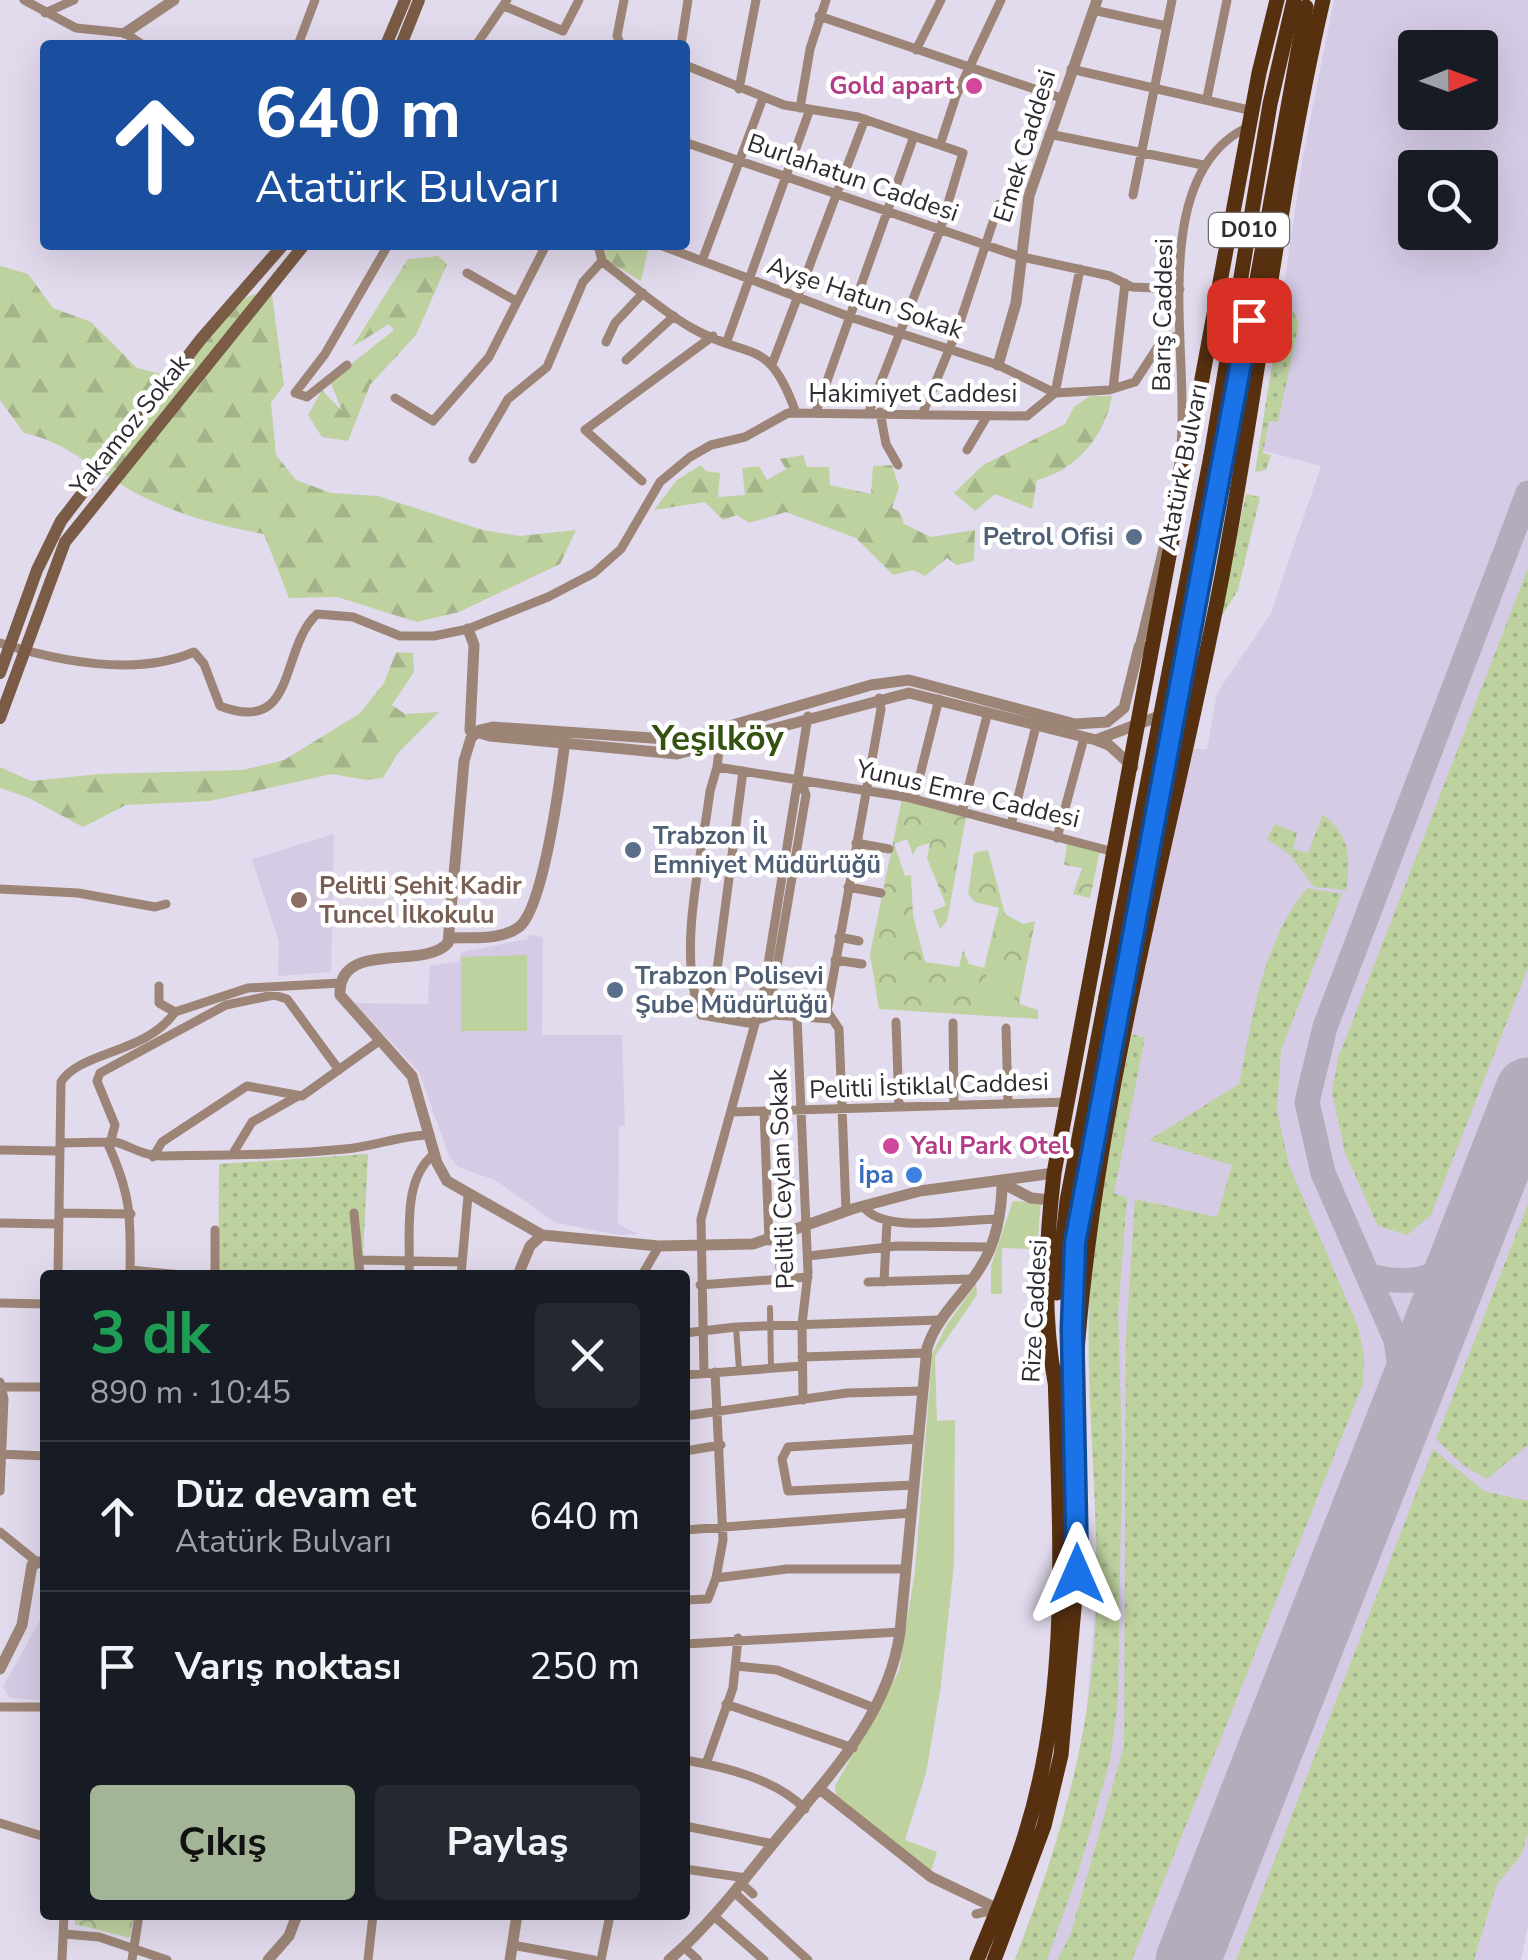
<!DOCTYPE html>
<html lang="tr">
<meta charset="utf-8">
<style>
body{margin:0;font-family:"Nunito Sans",sans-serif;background:#242831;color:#f1f3f6;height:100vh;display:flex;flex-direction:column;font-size:38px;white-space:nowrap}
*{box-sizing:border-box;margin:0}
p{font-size:32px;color:#9ea1a6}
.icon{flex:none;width:55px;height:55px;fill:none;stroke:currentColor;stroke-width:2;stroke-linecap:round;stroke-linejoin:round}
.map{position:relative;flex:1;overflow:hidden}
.panel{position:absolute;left:40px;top:1270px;width:650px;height:650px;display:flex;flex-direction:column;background:#171b24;border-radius:10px;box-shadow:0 10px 40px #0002}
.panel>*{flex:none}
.top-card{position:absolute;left:40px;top:40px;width:650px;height:210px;border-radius:10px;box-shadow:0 10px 40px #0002;background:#1a4fa0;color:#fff;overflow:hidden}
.needle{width:65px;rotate:89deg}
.buttons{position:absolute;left:1398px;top:30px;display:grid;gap:20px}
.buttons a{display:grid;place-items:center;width:100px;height:100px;border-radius:10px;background:#171b24;box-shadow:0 10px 40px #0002;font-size:50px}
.pin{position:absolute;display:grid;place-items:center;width:85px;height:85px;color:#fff;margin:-42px;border-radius:20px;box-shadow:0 5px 15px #0006}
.me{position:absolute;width:110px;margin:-55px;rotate:0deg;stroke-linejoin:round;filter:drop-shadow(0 0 8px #0008)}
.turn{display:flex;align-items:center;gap:35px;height:210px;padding:0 50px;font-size:45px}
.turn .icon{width:130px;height:130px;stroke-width:2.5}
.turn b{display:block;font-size:70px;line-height:85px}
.round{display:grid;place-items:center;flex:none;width:105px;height:105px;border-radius:10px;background:#242831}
.head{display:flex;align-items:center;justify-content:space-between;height:170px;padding:0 50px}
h1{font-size:60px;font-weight:700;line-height:75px;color:#1e9e55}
.button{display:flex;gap:20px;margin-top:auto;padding:20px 50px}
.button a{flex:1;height:115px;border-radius:10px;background:#a4b597;color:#111;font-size:40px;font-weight:700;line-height:115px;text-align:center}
.button a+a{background:#242831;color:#f1f3f6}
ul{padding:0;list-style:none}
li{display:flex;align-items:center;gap:30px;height:150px;padding:0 50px;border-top:2px solid #363941}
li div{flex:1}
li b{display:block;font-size:38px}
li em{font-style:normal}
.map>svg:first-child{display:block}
.built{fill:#d5cbe5;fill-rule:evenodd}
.grass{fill:url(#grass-dots)}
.forest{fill:url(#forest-firs)}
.park{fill:url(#park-crowns)}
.garden{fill:#bed2a0}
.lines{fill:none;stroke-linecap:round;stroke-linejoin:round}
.taxiway{stroke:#b3acbc;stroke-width:25}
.runway{stroke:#b3acbc;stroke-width:65}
.pedestrian{stroke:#9c8576;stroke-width:6}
.minor{stroke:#9c8576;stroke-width:9}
.tertiary{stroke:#9c8576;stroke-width:11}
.secondary{stroke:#7a5b45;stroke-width:12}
.trunk{stroke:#573010;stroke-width:15}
.trunk-bridge{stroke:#573010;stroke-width:15}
.route-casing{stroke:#114b97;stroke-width:25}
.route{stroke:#1a73e8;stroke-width:18}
.hotel-dot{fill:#d1479c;stroke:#fff;stroke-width:4}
.service-dot{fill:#5c6f8a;stroke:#fff;stroke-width:4}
.education-dot{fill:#8d6e63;stroke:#fff;stroke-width:4}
.shop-dot{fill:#3f7fe0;stroke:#fff;stroke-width:4}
.labels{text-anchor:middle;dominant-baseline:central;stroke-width:9;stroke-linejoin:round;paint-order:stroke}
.shield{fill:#fff;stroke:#6c6a6f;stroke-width:2.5}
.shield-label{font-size:22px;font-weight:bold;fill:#2d2a31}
.hotel-label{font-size:25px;font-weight:bold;fill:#b23c85;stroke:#fff;text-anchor:end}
.street-label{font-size:25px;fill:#2d2a31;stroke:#fff}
.service-label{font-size:25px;font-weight:bold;fill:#4e5e75;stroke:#fff;text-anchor:start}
.education-label{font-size:25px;font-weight:bold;fill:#785e54;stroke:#fff;text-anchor:start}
.shop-label{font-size:25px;font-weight:bold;fill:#366cbe;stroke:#fff;text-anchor:end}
.district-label{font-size:35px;font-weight:bold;fill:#345310;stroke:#fff}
</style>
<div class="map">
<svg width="1528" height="1960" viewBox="0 0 1528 1960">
<defs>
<pattern id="grass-dots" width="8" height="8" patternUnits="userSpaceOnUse" patternTransform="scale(2.5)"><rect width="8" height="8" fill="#bed2a0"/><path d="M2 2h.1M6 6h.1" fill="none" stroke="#a4b48a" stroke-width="1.8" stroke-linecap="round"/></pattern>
<pattern id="forest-firs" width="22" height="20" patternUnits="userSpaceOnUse" patternTransform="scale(2.5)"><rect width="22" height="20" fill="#bed2a0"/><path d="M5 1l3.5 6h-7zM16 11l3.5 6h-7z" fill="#a4b48a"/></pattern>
<pattern id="park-crowns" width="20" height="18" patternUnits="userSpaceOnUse" patternTransform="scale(2.5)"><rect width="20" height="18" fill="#bed2a0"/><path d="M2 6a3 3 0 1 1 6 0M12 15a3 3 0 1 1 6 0" fill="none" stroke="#a4b48a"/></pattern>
</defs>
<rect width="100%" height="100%" fill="#e2daed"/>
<path class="built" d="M1334 0H1528V1926L1521 1960H1015L1061 1834 1085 1730 1097 1586 1089 1311 1105 1177 1152 924 1189 749H1207L1217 693 1271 613 1321 466 1260 450 1303 156ZM1415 48H1480V112H1415ZM1415 168H1480V232H1415Z
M334 834 331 972 278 976 279 942 252 859Z
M528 935 543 937 542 1035H622L625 1126H619L618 1224 638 1234 620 1235 556 1223 495 1180 458 1167 449 1156 419 1072 355 1003 428 1004 430 966 459 961 462 952 527 939Z
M45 1611V1700L10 1698 3 1687Z"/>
<path class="grass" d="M1293 311 1299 323 1278 422 1269 421 1263 453 1271 455 1266 470 1255 472 1280 313Z
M1246 494 1260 497 1238 590 1218 622Z
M1528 568V968L1431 1215 1407 1235 1378 1226 1345 1153 1332 1092 1338 1058Z
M1323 814C1350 836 1351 858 1346 890L1314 887 1290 855 1267 839 1275 824 1297 833 1293 849 1308 853Z
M1307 888 1342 894 1281 1050 1277 1111 1289 1165 1358 1326 1364 1355 1363 1384 1132 1960H1057L1070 1936 1124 1746 1126 1338 1135 1199 1217 1217 1232 1165 1149 1140 1239 1084C1253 1016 1262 943 1307 888Z
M1132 1034 1145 1038 1114 1193 1127 1198 1118 1313 1122 1450 1118 1700 1110 1761 1079 1870 1047 1960H1015C1063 1834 1096 1721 1097 1584 1097 1478 1083 1371 1091 1266 1097 1187 1116 1111 1132 1034Z
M368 1154 362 1275H218L219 1164Z
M1528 1204V1445L1487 1479 1463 1465 1436 1439Z
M1433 1449 1484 1491 1528 1501V1834L1520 1857 1497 1884 1474 1960H1236Z"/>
<path class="forest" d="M599 245H649L641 281 606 260Z
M438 256 447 264 416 335 370 385 348 441 322 437 308 415 322 390 342 411 330 381 394 330 389 324 352 347 408 259Z
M0 266 28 274 53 308 91 322 137 368 170 376 245 298 271 288 284 385 271 403 276 455 296 480 331 493 378 496 483 530 520 536 576 530 560 564 459 612 417 622 337 597 289 598 264 534C219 526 172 513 132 491 95 470 65 441 24 433L0 400Z
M1090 396H1112C1105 435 1077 470 1037 480L1032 509 995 494 975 511 954 493 983 465 1065 424 1074 407Z
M803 455 807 467H829L830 485 871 494 873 466 892 465 899 487 892 508 900 512 904 524 931 537 975 530 974 561 957 565 947 558 925 576 913 570 893 575 856 538 786 512 749 523 737 515 723 520 705 502 654 510 677 480 701 465 706 471 720 473 718 497 745 495 742 468 759 466 767 480 786 469 780 459Z
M396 652 413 653 414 672 392 705 405 714 439 712 397 754 383 778 366 780 332 774 210 801 126 805 83 827 29 798 0 788V767L31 781 99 774 243 770 284 760 359 714 384 683Z"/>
<path class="park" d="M902 799 966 817 947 921 940 929 933 911 946 905 927 858 930 843 917 847 913 855 907 839 894 844 905 876 911 875 913 915 925 962 959 967 963 950 969 964 984 968 999 908 975 902 968 894 974 853 988 850 1005 914 1023 924 1035 921 1019 1004 1038 1010V1019L879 1009 870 954Z
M1067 843 1100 850 1090 898 1073 894 1082 868 1064 865Z
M75 1915H134L130 1938 75 1924Z"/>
<path class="garden" d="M527 955V1031H461V957Z
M988 963 1019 968 1012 1013 982 1009Z
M1013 1201 1041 1202 1036 1260 1029 1249 1002 1248V1294H991V1266Z
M976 1284 977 1295 935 1356 937 1421 955 1420 954 1565 940 1692 926 1773 905 1840 937 1852 931 1871 836 1797 835 1786 899 1671 915 1571 932 1355 946 1326Z"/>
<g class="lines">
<path class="taxiway" d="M1370 1276C1405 1285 1434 1281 1462 1258
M1405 1404 1396 1340 1323 1173 1307 1102 1325 1027 1528 493"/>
<path class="runway" d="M1188 1960 1528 1090"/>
<path class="pedestrian" d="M770 1308 771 1368
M736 1327 739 1370"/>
<path class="minor" d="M24 0 76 28 125 33 143 45
M504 6 563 31 579 0
M1093 10 1166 26
M45 13 74 0
M819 16 1061 98
M298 45 315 0
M476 45 507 0
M621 45 617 36 624 0
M681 45 688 0
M916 50 941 0
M685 65 784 105 858 117 963 153 940 230 869 412
M1071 69 1253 111
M739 89 756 0
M1207 98 1227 0
M800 108 810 49 826 0
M1049 134 1203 165
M687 143 1018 256 1110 276 1132 287 1180 289
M940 145 956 96 1001 0
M1133 195 1172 0
M426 245H433
M598 245 602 261 609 267C635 287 661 310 690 327 750 362 768 334 796 413
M660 245 850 317 998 365 1055 393 1080 269
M702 261 763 98
M467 273 516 301
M727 341 810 109
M606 342 615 323 643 293
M626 360 674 316
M773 362 865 119
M347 365 307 397 295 393 325 354 388 245
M1113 389 1125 283
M395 398 433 421 489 357 546 245
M816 412 914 136
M880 412 886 444 898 465
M922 415 958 328 999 204
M967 450 986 418
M473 459 508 399 547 367 583 282 602 261
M642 481 585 430 713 336
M0 643C58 661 136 677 194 652L204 664 220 706C298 736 279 649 317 614L353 617 400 636H434L468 629 548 597 594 573 621 549 660 482 690 457 711 445 745 437 788 413 1027 416 1055 393 1109 390 1135 382 1159 345 1180 334
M1139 647C1155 581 1174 512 1181 444 1190 353 1145 173 1250 126
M720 742 717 767 906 797 1114 852
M743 771 717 970 701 1015 748 1023 773 1015 831 1019
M914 799 939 699
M962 812 988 712
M1011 825 1036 726
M1057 838 1084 738
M856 843 889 849
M848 887 881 893
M0 889 78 893 155 907 166 904
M839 937 859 941
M835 960 862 964
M159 986V1003L175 1012 248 988 340 983
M760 1014 808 716
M701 1015C676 953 702 857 710 791L717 767
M797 1017 808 1273 802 1324 803 1400
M896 1022 899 1107
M953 1023 954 1105
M1006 1028 1008 1104
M764 1111 769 1241
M731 1112 1068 1102
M111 1140 115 1125 97 1081 100 1073 226 1005 274 995 287 999 339 1070
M60 1143 107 1142
M0 1150 60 1151
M232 1155 252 1122 298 1096
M153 1157 162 1142 247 1086 302 1096 379 1041
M863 1206C882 1235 964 1219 999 1219
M846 1211 839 1029 827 1011 881 709 879 698
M59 1213 131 1214
M354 1213 360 1275
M0 1223 59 1224
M779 1237 780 1268
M808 1256 897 1246 990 1247
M361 1260 462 1262
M130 1270 182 1275
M58 1275 61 1082C80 1051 146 1054 175 1012
M130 1275C131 1216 131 1194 107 1142 123 1139 138 1157 165 1156 225 1155 286 1155 345 1149 374 1147 400 1135 430 1135
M215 1275V1230
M409 1275C411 1236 401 1181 434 1154
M461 1275 468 1196
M642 1275 659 1246
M868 1282 971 1279
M884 1282 887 1222
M700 1285 808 1277
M0 1303 45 1304
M685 1333 736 1327 940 1320
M802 1357 926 1353
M715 1372 723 1540 716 1578 787 1569H906
M704 1373 701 1219 756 1020 772 996 806 795 801 780
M685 1375 802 1366
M0 1382 4 1399 0 1491
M0 1387H45
M685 1416 847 1393 922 1391
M685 1451 721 1445
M0 1454 45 1456
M914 1485 788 1491 782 1459 788 1447 918 1439
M685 1530 911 1513
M0 1532 37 1562
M685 1600 708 1599 716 1578
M685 1644 900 1632
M736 1666 777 1670 872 1707
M726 1704 853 1748
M0 1707H45
M685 1760C725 1767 776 1779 805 1809
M706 1764 733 1688 738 1638
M0 1823 45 1837
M685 1826 774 1844
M685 1869 746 1878
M742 1884 753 1894
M735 1893 808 1960
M976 1914 998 1909
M715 1917 764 1960
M65 1934 99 1937 167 1960
M512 1945 594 1960
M684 1947 698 1960
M62 1960 64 1915
M132 1960 139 1915
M368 1960 373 1915
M601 1960 610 1915"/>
<path class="tertiary" d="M125 33 174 0
M998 365 1016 303 1029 196 1097 0
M468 629 474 645 470 730 490 736 677 754 909 693 1096 740 1109 745 1133 767
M480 730 493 727 681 740 871 685 909 680 1075 724 1107 722 1124 708 1139 647 1153 648
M480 730 471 738 464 761 448 943C423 971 338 939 340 995L412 1076 437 1163 447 1181 542 1235
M1096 740 1162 715
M451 938C473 937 500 941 519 927 544 908 561 774 565 740
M1002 1183 1031 1198 1051 1200
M518 1275 530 1246 542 1235 659 1246 753 1244 852 1209 920 1191 1054 1173
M0 1669 22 1625 32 1565 45 1560
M821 1790 931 1877 998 1909
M268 1960 289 1936 297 1915
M510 1960 517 1915
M669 1960C712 1923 745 1878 781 1834 831 1774 889 1713 900 1632L927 1348C937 1316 963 1296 980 1268 996 1244 1002 1211 1002 1183"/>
<path class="secondary" d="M386 45 405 0
M401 45 419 0
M0 673 37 570 61 521 201 339 283 245
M0 718 65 542 304 245"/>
<path class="trunk" d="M1211 456 1270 104 1294 0
M1072 1290 1075 1243 1121 998
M1057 1293 1067 1201 1106 997
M1076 1366C1093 1111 1167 852 1217 602 1257 402 1277 198 1323 0
M1055 1382C1042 1314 1046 1242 1054 1173L1259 73 1277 0
M977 1960C994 1918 1013 1876 1026 1832 1072 1685 1059 1523 1055 1371
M994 1960 1044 1826 1061 1755 1077 1574 1075 1358"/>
<path class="trunk-bridge" d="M1106 997 1211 456
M1121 998 1198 607 1306 7"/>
</g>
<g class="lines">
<g class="route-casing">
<path id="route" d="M1077 1574 1072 1329 1075 1243 1249 320"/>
</g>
<use href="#route" class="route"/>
</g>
<g class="hotel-dot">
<circle cx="974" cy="86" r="10"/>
<circle cx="891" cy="1146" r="10"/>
</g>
<g class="service-dot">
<circle cx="1134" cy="537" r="10"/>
<circle cx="633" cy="850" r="10"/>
<circle cx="615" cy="990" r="10"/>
</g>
<circle class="education-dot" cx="299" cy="900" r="10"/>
<circle class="shop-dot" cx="914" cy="1175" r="10"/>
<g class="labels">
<rect class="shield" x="1209" y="213" width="80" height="34" rx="8"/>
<g class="shield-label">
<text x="1249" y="230">D010</text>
</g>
<g class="hotel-label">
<text x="954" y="86">Gold apart</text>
<text x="911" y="1146" text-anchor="start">Yalı Park Otel</text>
</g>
<g class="street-label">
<text transform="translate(1025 146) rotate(-73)">Emek Caddesi</text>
<text transform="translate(853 178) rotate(19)">Burlahatun Caddesi</text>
<text transform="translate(865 298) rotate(19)">Ayşe Hatun Sokak</text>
<text transform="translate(1163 315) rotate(-89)">Barış Caddesi</text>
<text x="913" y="394">Hakimiyet Caddesi</text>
<text transform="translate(130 425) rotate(-51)">Yakamoz Sokak</text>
<text transform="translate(1183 467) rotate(-79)">Atatürk Bulvarı</text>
<text transform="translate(968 794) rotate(13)">Yunus Emre Caddesi</text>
<text transform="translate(929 1086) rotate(-2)">Pelitli İstiklal Caddesi</text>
<text transform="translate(782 1179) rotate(-92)">Pelitli Ceylan Sokak</text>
<text transform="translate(1035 1311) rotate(-87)">Rize Caddesi</text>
</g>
<g class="service-label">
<text x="1114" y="537" text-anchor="end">Petrol Ofisi</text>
<text x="653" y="836">Trabzon İl<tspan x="653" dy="29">Emniyet Müdürlüğü</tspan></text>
<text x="635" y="976">Trabzon Polisevi<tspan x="635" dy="29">Şube Müdürlüğü</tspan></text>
</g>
<g class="education-label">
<text x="319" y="886">Pelitli Şehit Kadir<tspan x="319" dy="29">Tuncel İlkokulu</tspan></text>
</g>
<g class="shop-label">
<text x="894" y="1175">İpa</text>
</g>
<g class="district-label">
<text x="718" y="738">Yeşilköy</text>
</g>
</g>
</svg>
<div class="buttons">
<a><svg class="needle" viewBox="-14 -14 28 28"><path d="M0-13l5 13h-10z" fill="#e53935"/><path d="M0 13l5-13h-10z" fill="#9ea1a6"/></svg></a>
<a><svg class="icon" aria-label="search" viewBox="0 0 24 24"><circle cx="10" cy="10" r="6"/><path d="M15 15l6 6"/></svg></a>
</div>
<div class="pin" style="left:1249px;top:320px;background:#d93025"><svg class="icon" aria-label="arrive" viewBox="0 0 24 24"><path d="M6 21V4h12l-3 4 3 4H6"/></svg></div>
<svg class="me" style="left:1077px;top:1574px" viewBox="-20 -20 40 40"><path d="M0-17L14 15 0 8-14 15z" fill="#1a73e8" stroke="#fff" stroke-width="4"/></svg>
<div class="top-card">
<div class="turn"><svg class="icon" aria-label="ahead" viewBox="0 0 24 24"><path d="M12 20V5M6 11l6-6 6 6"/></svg><div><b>640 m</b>Atatürk Bulvarı</div></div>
</div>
<section class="panel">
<div class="head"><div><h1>3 dk</h1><p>890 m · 10:45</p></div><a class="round"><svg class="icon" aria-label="close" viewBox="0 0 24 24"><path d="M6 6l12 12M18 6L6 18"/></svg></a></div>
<ul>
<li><svg class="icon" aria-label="ahead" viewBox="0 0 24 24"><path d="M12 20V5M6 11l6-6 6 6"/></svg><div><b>Düz devam et</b><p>Atatürk Bulvarı</p></div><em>640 m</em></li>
<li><svg class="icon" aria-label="arrive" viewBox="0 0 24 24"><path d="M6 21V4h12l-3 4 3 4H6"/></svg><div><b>Varış noktası</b></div><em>250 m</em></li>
</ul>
<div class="button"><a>Çıkış</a><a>Paylaş</a></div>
</section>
</div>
